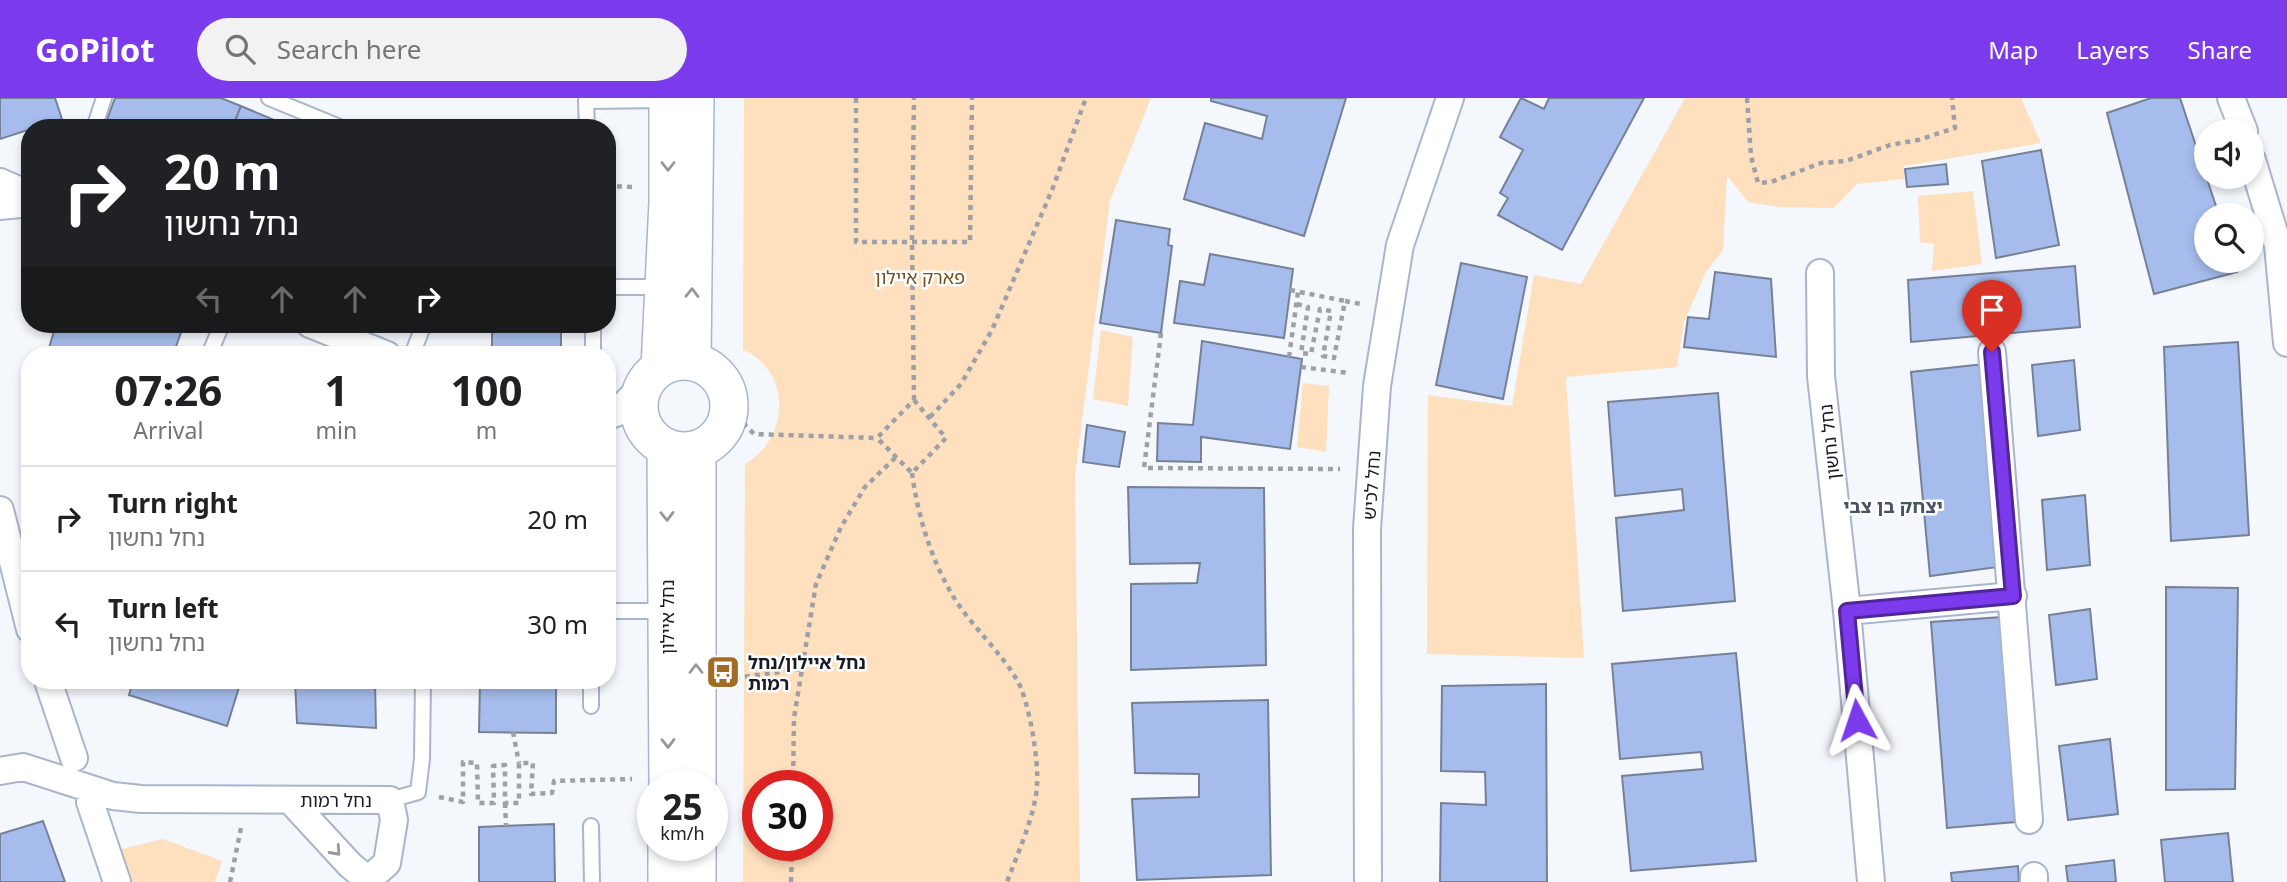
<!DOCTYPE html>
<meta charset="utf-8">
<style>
body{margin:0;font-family:"Noto Sans","Noto Sans Hebrew",sans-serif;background:#f2f2f2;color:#202124;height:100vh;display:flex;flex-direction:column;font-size:26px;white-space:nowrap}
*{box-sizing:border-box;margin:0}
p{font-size:23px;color:#757577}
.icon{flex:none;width:38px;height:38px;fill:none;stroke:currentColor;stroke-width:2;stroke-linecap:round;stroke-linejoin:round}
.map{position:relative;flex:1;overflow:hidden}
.panel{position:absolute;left:21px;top:248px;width:595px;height:343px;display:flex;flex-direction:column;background:#fff;border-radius:28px;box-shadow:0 4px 10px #0003}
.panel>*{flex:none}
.hud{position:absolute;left:21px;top:21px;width:595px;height:214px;border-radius:28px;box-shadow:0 4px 10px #0003;background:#202124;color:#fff;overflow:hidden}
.controls{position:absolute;left:2194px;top:21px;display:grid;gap:14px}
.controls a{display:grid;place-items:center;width:70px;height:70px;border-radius:50%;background:#fff;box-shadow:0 4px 10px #0003;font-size:35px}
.speed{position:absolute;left:637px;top:672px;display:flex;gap:14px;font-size:35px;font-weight:700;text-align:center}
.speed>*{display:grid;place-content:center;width:91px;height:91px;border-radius:50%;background:#fff;box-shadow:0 4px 10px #0003;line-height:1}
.speed small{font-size:18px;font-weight:400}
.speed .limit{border:10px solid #d22;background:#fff;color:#111}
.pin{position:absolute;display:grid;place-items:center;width:60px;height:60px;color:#fff;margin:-72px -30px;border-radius:50% 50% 50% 0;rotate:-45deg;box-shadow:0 0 7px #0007}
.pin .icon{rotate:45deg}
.me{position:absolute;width:77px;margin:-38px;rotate:355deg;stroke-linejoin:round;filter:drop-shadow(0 0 5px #0008)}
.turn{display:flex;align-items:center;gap:24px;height:147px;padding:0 28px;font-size:32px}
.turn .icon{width:91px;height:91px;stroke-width:2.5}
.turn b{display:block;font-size:49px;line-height:60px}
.lanes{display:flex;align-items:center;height:66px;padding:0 28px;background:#0003;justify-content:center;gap:35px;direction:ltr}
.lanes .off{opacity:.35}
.eta{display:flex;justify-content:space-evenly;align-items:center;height:119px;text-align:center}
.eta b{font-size:42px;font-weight:700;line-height:49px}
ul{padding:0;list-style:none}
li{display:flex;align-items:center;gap:21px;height:105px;padding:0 28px;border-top:2px solid #e0e0e0}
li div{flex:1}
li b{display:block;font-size:26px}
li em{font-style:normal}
header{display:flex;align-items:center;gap:42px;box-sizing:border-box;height:98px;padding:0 35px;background:#7c3aed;color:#fff}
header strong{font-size:33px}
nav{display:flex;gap:38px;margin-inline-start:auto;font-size:24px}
.search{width:490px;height:63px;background:#f2f2f2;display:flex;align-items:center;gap:18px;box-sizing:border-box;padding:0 24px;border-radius:38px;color:#757577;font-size:26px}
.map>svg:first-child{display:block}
.green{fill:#fedfbe;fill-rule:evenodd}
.building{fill:#a5bcec;stroke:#768197;stroke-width:2}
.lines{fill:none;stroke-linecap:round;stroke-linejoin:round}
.lane-casing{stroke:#aab5cd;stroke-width:18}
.street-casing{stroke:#aab5cd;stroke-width:30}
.secondary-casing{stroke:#aab5cd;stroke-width:40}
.path{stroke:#9da0a7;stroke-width:4.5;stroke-dasharray:5 5;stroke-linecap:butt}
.lane{stroke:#fff;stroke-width:14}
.street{stroke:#fff;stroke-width:26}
.secondary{stroke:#fff;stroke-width:37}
.oneway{stroke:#97989c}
.route-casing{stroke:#51269a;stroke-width:18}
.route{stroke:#7c3aed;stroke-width:12}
.labels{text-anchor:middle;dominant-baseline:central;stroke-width:5;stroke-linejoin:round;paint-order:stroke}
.park-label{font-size:18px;fill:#754e1c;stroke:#fff}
.street-label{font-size:18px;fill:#171b24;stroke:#fff}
.poi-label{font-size:18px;font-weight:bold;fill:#171b24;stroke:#fff;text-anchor:start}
.neighbourhood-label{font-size:19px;font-weight:bold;fill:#485266;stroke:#fff}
</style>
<header>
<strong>GoPilot</strong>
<div class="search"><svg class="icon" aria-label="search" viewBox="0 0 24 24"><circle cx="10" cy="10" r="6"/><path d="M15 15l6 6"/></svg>Search here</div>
<nav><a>Map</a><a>Layers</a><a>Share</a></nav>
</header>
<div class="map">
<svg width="2287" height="784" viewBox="0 0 2287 784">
<rect width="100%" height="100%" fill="#f4f7fc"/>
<path class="green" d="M744 0H1151L1110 103 1075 378 1080 784H743L745 366C789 342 793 272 743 252ZM758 688H817V747H758Z
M1685 0H2021L2041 45 1904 68V81L1857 86 1834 110 1780 109 1748 104 1727 77 1723 152 1706 174 1684 224 1677 269 1566 279 1584 560 1427 556 1428 297 1512 308 1534 177 1581 186Z
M1973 93 1982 166 1932 173 1934 146 1920 144 1918 98Z
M1101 232 1133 239 1128 308 1093 301Z
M1303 285 1329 288 1326 354 1297 349Z
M163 741 222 763 215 784H125L114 753Z"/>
<path class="building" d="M0 0H55L62 21 0 41Z
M115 0H221L241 8 232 30H104Z
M1211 0H1346L1304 138 1184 101 1205 25 1262 41 1267 18 1211 3Z
M1521 0 1544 11 1549 0H1644L1562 152 1498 117 1508 100 1500 95 1523 52 1500 39Z
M2151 0H2180L2219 117H2207V163H2234L2237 174 2154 196 2107 15Z
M241 8 293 30H232Z
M2041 52 2059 147 1996 160 1982 63Z
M1946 66 1948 86 1907 89 1905 71Z
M1116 122 1170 131 1168 147 1172 148 1161 235 1100 225Z
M1210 156 1293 171 1284 240 1174 225 1180 183 1204 187Z
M1461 165 1527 179 1503 301 1436 287Z
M2075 168 2080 229 1911 244 1908 182Z
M1715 174 1771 181 1776 259 1684 249 1688 219 1709 221Z
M56 226H184L173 257H47Z
M492 226H561V250L492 249Z
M1202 243 1302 261 1290 351 1201 339V364L1157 363 1158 325 1193 327Z
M2238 244 2249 437 2171 443 2164 249Z
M2074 262 2080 332 2038 338 2032 267Z
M1984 266 1998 469 1930 478 1911 274Z
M1718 295 1735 503 1623 513 1616 420 1684 412 1682 391 1615 398 1608 304Z
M1087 327 1125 334 1119 369 1083 364Z
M1128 389 1264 390 1266 567 1131 572V486L1197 485 1200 465 1130 466Z
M2085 397 2090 467 2047 472 2042 402Z
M2166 489 2238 490 2235 691 2166 692Z
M2090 511 2097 581 2056 587 2049 517Z
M2002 519 2015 724 1947 730 1931 524Z
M1736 555 1756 763 1631 773 1622 678 1703 671 1701 654 1620 661 1612 566Z
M133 583H241L227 628 129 597Z
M295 583H375L376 630 297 625Z
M480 583H556V635L479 634Z
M1546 586 1547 784H1440L1441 705 1486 707 1485 674 1441 673 1442 588Z
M1268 602 1271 777 1137 782 1132 701 1199 699V676L1135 675 1132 605Z
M2110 641 2118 716 2068 722 2059 648Z
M43 723 65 784H0V736Z
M554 726 555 784H479V729Z
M2228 735 2233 784H2165L2161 742Z
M2114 762 2116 784H2068L2066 768Z
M2018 768 2019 784H1952L1951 775Z"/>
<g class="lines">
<g class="lane-casing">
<path id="lane" d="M269 0 342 30
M94 30 104 0
M587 30 586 3 667 2
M607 189H662
M593 226V257
M209 257 222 226
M412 257 424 226
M607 513H665
M591 608V583
M390 702 418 694 422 661 423 583
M591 728 592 784"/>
</g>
<g class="street-casing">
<path id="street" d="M2231 0 2244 33
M2252 62 2278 147 2287 245
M0 84 30 97
M0 108 30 105
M1820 175 1821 278 1847 513 1871 784
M310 226 387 257
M1992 254 2029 722
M607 318 616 315 644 287
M0 412 30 531
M1847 513 2013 498
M48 583 74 660
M0 673 23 669 113 698 141 701 390 702 394 722 387 765 368 782 350 767 290 702
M90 704 117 784
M2034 778V784
M1368 784 1367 431 1377 288 1400 147 1450 0"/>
</g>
<g class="secondary-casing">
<path id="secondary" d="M639 308a45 45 0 1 1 90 0a45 45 0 1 1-90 0Z
M692 263 695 0
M660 270 668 104V0
M666 349 668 688
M697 688V353
M667 784V747
M697 784V747"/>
</g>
<path class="path" d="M856 0V144H970L972 0
M1747 0 1751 58 1758 85 1771 84 1821 65 1846 63 1890 47 1918 42 1955 30 1952 0
M607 88 632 89
M1290 192 1345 203
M1297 206 1308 209 1301 255 1311 256 1320 211 1331 213 1323 258 1334 260 1345 203 1361 206
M1161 235 1144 370 1340 371
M1289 259 1298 194
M1301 269 1349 275
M914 302 912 143 914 0
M914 302 946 340 912 375 877 340Z
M729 311 754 336 877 340
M930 319 961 286 992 232 1052 92 1086 0
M912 375C918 420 933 468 958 506 976 532 1001 555 1017 582 1029 602 1039 663 1037 687 1036 715 1017 757 1007 784
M735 580 802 571
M513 634 519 665
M793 688 794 620 816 486 841 429 865 389 896 359
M439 699 463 704V664L477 665 478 705H494L493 668 505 667V705H519V665H533L531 696 552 695 554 683 632 681
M505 705 506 728
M230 784 241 730
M791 784 792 747"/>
<use href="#lane" class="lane"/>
<use href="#street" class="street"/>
<use href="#secondary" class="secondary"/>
</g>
<defs><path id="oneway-chevron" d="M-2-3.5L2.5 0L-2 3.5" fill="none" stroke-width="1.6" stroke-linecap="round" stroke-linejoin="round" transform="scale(1.75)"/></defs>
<g class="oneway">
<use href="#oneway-chevron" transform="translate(668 68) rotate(90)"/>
<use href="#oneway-chevron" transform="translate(692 195) rotate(-89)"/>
<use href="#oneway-chevron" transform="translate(667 418) rotate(89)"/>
<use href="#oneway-chevron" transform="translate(696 571) rotate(-90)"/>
<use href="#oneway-chevron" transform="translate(668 645) rotate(89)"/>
<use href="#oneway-chevron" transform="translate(336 753) rotate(48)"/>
</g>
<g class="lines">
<g class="route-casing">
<path id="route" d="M1857 622 1847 513 2013 498 1992 254"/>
</g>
<use href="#route" class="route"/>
</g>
<defs>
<g id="bus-square" transform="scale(1.75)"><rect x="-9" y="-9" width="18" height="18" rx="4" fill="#a16c25" stroke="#fff"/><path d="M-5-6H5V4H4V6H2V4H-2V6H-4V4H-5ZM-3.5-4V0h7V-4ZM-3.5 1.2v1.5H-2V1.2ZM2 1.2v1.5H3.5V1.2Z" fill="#fff"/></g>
</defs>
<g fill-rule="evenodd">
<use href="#bus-square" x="723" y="574"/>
</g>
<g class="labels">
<g class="park-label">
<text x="920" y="179">פארק איילון</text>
</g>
<g class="street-label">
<text transform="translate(1829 344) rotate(-96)">נחל נחשון</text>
<text transform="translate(1371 387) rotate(-86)">נחל לכיש</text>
<text transform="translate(667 519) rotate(-90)">נחל איילון</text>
<text x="336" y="702">נחל רמות</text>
</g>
<g class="poi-label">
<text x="748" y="564">נחל איילון/נחל<tspan x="748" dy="21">רמות</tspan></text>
</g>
<g class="neighbourhood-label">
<text x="1893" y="408">יצחק בן צבי</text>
</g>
</g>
</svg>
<div class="controls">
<a><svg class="icon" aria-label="sound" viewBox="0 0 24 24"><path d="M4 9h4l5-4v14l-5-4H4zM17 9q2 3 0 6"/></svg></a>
<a><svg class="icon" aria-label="search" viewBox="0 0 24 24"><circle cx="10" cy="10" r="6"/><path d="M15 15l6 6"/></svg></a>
</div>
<div class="speed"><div>25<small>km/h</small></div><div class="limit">30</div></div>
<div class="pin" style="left:1992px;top:254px;background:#d93025"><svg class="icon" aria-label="arrive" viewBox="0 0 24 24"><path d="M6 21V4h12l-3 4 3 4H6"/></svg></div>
<svg class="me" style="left:1857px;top:622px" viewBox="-20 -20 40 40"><path d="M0-17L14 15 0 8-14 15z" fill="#7c3aed" stroke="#fff" stroke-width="4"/></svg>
<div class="hud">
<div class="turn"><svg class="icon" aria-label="right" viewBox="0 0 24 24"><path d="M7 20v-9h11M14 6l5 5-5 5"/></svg><div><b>20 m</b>נחל נחשון</div></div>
<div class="lanes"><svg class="icon off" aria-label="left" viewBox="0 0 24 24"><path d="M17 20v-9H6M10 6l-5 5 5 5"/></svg><svg class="icon off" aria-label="ahead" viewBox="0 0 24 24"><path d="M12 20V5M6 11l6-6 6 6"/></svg><svg class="icon off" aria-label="ahead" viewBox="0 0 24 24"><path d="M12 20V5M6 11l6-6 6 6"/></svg><svg class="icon" aria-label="right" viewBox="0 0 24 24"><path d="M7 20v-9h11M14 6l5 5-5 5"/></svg></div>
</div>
<section class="panel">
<div class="eta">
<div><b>07:26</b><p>Arrival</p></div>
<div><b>1</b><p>min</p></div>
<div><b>100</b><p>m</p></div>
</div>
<ul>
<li><svg class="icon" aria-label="right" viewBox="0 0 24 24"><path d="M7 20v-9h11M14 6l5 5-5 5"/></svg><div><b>Turn right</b><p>נחל נחשון</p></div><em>20 m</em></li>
<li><svg class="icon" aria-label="left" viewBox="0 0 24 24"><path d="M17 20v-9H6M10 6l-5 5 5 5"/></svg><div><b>Turn left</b><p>נחל נחשון</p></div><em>30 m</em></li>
</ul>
</section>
</div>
